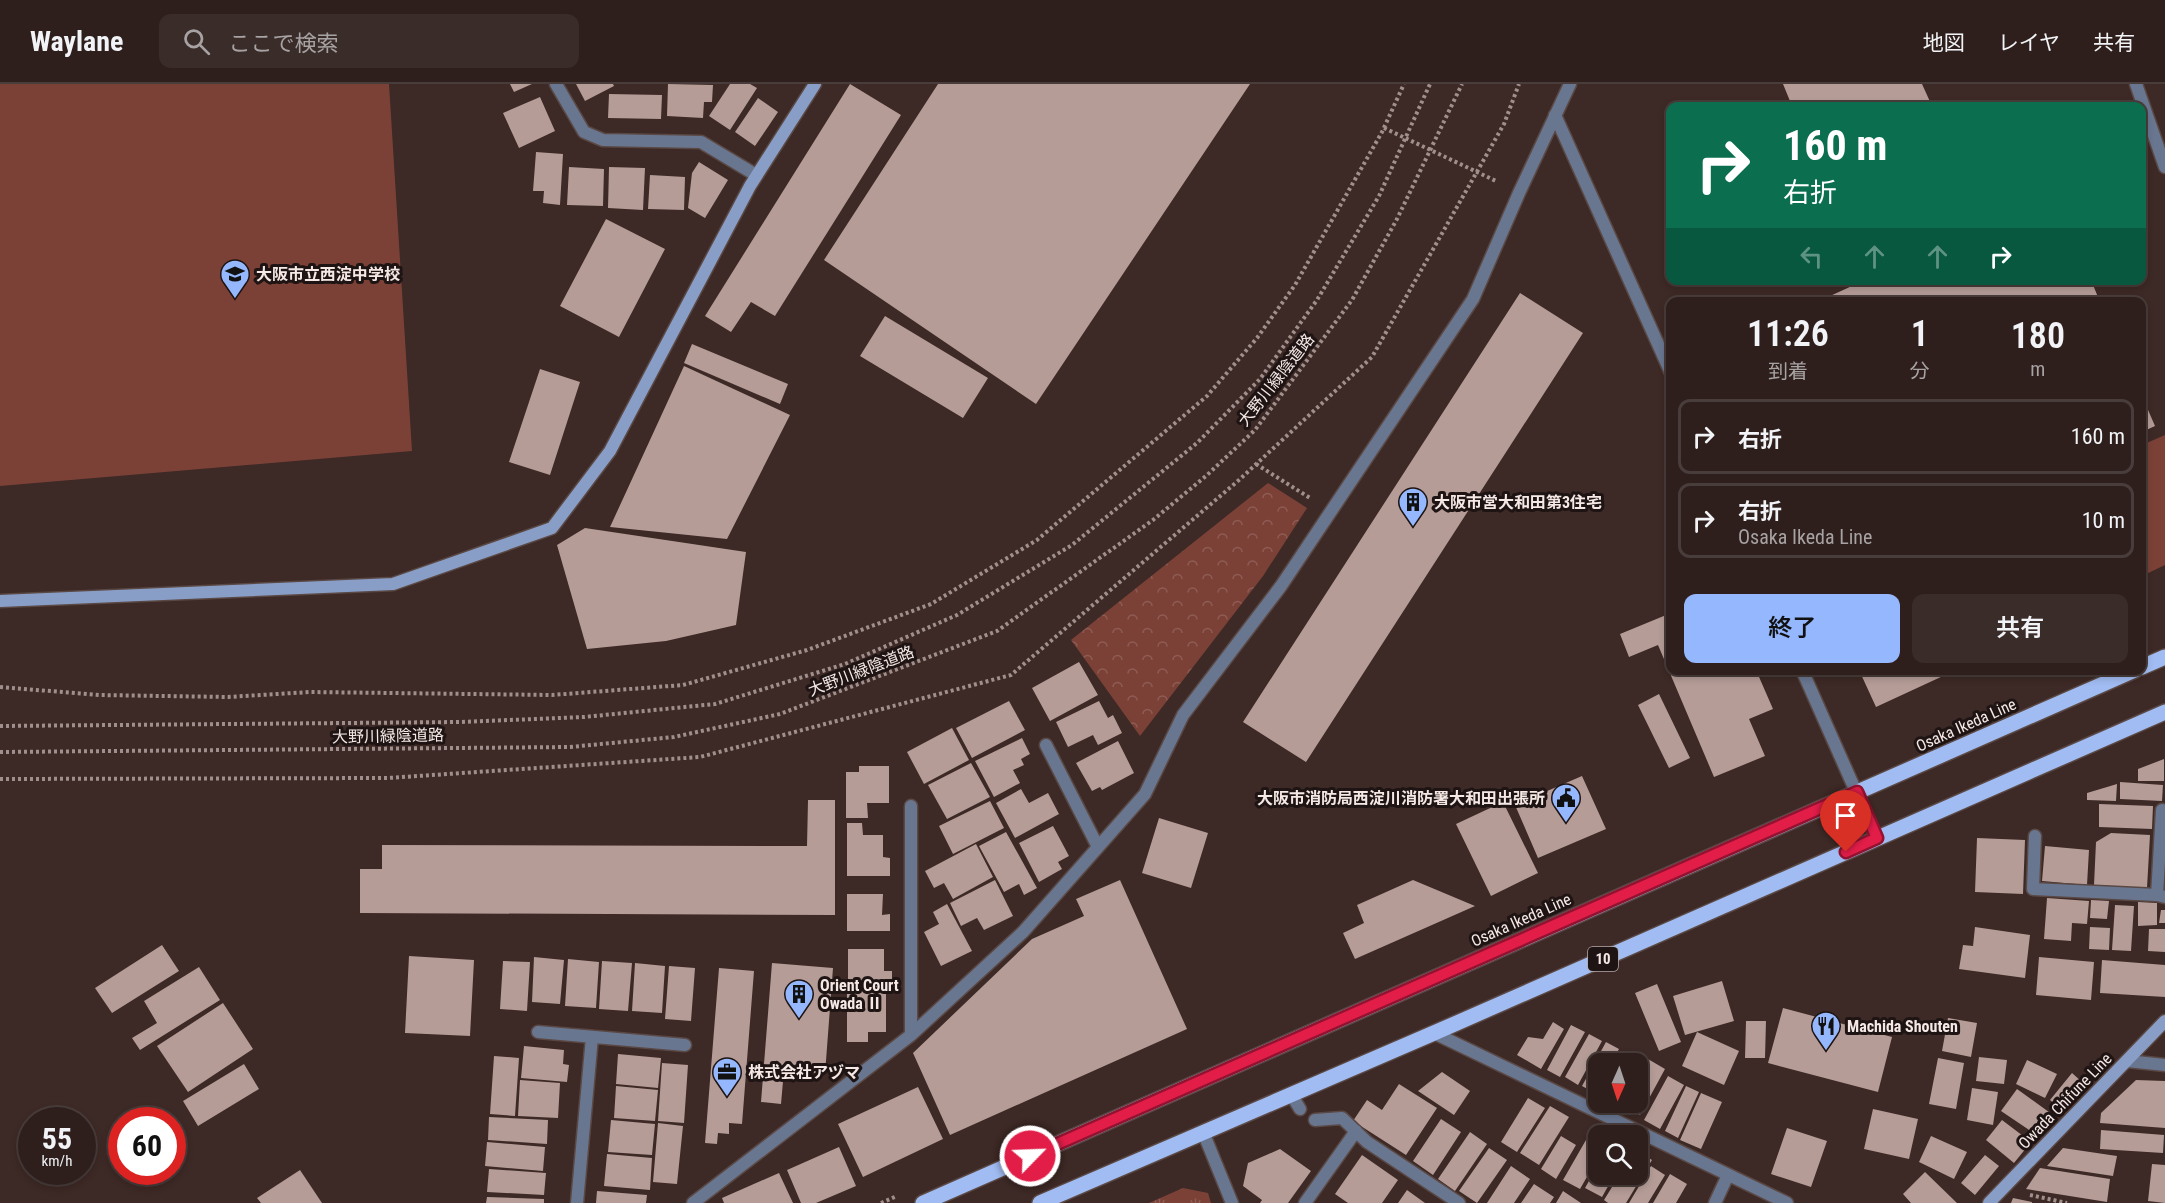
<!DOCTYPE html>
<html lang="ja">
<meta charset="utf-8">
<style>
body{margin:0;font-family:"Roboto Condensed","Noto Sans JP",sans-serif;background:#3a2c29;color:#f1f3f6;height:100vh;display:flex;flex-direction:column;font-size:22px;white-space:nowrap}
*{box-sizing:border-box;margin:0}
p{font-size:20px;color:#a7a2a3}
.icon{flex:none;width:33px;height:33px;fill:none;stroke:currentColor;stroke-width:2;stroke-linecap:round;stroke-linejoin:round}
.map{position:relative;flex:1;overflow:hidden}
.drawer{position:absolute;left:1666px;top:213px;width:480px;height:378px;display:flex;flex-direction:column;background:#2e1f1c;border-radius:12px;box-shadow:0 3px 9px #0003,0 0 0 2px #493d3b}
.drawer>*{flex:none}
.guide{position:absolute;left:1666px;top:18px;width:480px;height:183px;border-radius:12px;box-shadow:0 3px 9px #0003,0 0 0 2px #493d3b;background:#0b6e4f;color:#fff;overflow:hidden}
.needle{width:39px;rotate:183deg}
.controls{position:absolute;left:1588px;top:969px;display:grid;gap:12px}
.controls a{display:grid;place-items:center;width:60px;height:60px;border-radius:12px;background:#2e1f1c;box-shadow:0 3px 9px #0003,0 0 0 2px #493d3b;font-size:30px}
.speed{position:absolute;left:18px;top:1023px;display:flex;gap:12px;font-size:30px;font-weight:700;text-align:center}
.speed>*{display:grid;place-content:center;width:78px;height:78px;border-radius:50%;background:#2e1f1c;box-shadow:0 3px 9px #0003,0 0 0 2px #493d3b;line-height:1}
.speed small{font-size:15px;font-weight:400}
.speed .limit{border:9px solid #d22;background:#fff;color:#111}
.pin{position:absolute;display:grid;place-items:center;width:51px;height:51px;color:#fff;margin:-62px -26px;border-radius:50% 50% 50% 0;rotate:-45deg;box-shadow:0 0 6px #0007}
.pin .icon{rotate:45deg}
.me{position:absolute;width:66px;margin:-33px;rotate:66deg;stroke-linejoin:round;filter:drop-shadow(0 0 4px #0008)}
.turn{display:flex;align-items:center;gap:21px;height:126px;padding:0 18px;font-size:27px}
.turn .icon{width:78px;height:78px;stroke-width:2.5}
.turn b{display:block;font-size:42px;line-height:51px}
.lanes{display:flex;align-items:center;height:57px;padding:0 18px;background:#0003;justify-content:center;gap:30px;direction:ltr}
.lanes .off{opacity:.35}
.eta{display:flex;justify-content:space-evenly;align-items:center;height:102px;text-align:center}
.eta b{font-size:36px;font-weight:600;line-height:42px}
.button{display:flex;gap:12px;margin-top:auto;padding:12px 18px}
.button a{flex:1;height:69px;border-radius:12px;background:#94b7fd;color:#111;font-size:24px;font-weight:600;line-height:69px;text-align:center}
.button a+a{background:#3a2c29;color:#f1f3f6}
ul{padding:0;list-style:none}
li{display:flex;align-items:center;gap:18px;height:75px;margin:0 12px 9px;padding:0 6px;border:3px solid #493d3b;border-radius:12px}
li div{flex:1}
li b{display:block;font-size:22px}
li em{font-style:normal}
header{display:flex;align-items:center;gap:36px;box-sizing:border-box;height:84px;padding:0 30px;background:#2e1f1c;border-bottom:2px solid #493d3b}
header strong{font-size:28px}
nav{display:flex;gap:33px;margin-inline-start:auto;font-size:21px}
.search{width:420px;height:54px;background:#3a2c29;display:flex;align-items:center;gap:15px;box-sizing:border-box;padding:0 21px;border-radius:12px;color:#a7a2a3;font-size:22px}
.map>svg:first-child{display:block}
.grass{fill:url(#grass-tufts)}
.forest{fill:url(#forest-crowns)}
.pitch{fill:#7b4137}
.building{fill:#b59c97}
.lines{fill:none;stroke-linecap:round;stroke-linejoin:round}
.lane-casing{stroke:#5a4844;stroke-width:15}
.street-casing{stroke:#5a4844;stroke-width:15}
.secondary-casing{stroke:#5a4844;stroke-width:15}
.primary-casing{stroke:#5a4844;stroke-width:18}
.path{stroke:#a0908d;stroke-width:4;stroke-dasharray:3 3;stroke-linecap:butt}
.lane{stroke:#697690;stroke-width:12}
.street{stroke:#697690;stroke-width:12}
.secondary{stroke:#899ec7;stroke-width:12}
.primary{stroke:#a1bcf2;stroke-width:15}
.route-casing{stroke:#92132f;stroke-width:15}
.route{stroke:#e11d48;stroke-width:10}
.labels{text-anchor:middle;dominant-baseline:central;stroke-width:6;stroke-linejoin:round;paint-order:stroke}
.shield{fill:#1d1413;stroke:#b4a8a6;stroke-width:1.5}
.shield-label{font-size:15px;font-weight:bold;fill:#f5e8e5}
.poi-label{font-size:16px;font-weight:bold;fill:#f5e8e5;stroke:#1d1413;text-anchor:start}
.street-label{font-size:16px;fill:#f5e8e5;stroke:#1d1413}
</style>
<header>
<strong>Waylane</strong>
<div class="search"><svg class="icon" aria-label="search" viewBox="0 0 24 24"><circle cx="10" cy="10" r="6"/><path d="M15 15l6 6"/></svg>ここで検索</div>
<nav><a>地図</a><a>レイヤ</a><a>共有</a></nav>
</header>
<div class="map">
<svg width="2165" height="1119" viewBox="0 0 2165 1119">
<defs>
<pattern id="grass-tufts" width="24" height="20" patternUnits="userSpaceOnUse" patternTransform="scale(1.5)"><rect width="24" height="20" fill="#7b4137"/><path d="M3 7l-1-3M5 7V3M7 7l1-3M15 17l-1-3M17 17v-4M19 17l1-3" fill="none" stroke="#8e5c54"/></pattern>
<pattern id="forest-crowns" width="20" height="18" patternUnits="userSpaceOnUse" patternTransform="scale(1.5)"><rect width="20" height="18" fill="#7b4137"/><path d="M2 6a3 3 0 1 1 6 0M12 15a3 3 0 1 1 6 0" fill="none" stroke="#8e5c54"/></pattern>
</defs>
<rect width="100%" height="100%" fill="#3d2925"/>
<path class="grass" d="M1183 1104 1208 1109 1211 1119H1149Z"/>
<path class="forest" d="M1268 399 1307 424 1263 492 1140 652 1071 556Z"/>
<path class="pitch" d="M0 0H389L412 367 0 402Z
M2165 351V481L2142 492V361Z"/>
<path class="building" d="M510 0H532L514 8Z
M576 0H613L614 2 585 17Z
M668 0 713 1 712 18H704L703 34 667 32Z
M730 0H750L757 4 730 46 709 32Z
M850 0 901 31 775 232 751 218 731 248 705 232Z
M938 0H1250L1036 320 824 176Z
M1783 0H1922L1932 22H1792Z
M609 10 662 11 661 35 608 34Z
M540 13 555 47 519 64 503 29Z
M758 14 778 28 755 62 735 48Z
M536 68 563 70 560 121 543 119 544 107H533Z
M699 78 728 96 705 134 688 124 692 89Z
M569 83 604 85 603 122 567 121Z
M609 83 645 84 643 126 608 124Z
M650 91 685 93 684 126 648 125Z
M606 135 665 165 619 253 560 222Z
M1865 196H2091L2100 218H1817Z
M1520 209 1583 249 1306 678 1243 638Z
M885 232 988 294 963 334 860 272Z
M692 260 788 300 780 320 684 279Z
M684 282 790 331 727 455 610 443Z
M540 285 580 298 550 391 509 378Z
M2142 312 2155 342 2142 348Z
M585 444 746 468 736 541 666 557 587 565 557 461Z
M1671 529V586H1756L1773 625 1749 635 1765 672 1714 693 1658 561 1629 573 1620 550Z
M1079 578 1098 611 1050 637 1032 604Z
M1859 586H1956L1876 623Z
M1659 610 1690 674 1669 684 1638 621Z
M1009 617 1025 646 972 674 956 644Z
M1099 617 1108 634 1113 631 1122 649 1098 661 1093 651 1068 663 1056 638Z
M952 644 969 676 924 700 907 668Z
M1022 654 1030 670 1021 675 1024 681 1013 686 1020 699 994 713 975 677Z
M1118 657 1134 689 1102 706 1100 703 1092 707 1076 679Z
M2164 675V697H2138V685Z
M971 679 990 713 947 735 928 701Z
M859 682H889V719H867L868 734H846V688H859Z
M1582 692 1606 745 1538 774 1515 721Z
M2120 698 2163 701 2162 717 2120 715Z
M2117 700 2116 717 2087 716V709Z
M1021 705 1029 719 1048 709 1059 730 1015 754 996 719Z
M808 716H835V831L360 829V785H382V761L807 762Z
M990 717 1004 744 953 770 939 742Z
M1503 718 1538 789 1491 812 1456 740Z
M2099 720 2153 722 2152 745 2099 743Z
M1159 734 1208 749 1191 804 1142 789Z
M847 739H862L863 751H883V773L890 774V792H847Z
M1053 742 1069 772 1058 778 1062 785 1039 798 1019 759Z
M1006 748 1037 804 1024 811 1019 800 1004 808 979 762Z
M2111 749 2150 751 2147 804 2094 801 2096 758Z
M1977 754 2025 756 2023 810 1975 808Z
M976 760 993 793 953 815 944 799 934 804 925 787Z
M2045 762 2089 766 2087 801 2042 797Z
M995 796 1013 832 984 846 977 834 961 842 950 819Z
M1120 796 1187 945 950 1051 913 969 1032 855 1084 832 1076 815Z
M1413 796 1475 822 1355 875 1343 849 1364 839 1357 821Z
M847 810H883L882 831 890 830V847H847Z
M2047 814 2089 817 2087 840 2072 839 2071 857 2044 855Z
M2091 816 2109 817 2107 835 2090 834Z
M2138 818 2157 819V841L2138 842Z
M947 820 972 867 941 882 924 848 939 840 933 828Z
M2115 821 2134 822 2131 867 2112 866Z
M2161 826H2165V839H2159Z
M1975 843 2030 851 2025 894 1959 885 1963 861 1973 862Z
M2090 843 2110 844 2109 866 2089 865Z
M2149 845H2165V868L2148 867Z
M162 861 179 887 112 929 95 904Z
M848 865H884V887H892V903H848Z
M409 872 474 876 470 952 405 949Z
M534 873 564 876 560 920 532 918Z
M2039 873 2094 878 2091 916 2036 911Z
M568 875 599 878 596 924 565 922Z
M2102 876 2165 881V913L2100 909Z
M503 877 530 878 527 927 500 925Z
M602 877 632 879 628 927 599 925Z
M635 879 665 882 662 929 632 927Z
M772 879 833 884 825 990 784 986 781 1020 761 1018Z
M669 882 695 884 691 937 665 935Z
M199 883 220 916 140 966 132 954 157 939 144 917Z
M719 884 754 887 742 1040 729 1039V1050L718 1049 717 1060 705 1059Z
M1722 897 1734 937 1685 951 1673 912Z
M1657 900 1681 958 1659 967 1635 909Z
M847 906H886V948H868V958H847Z
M223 919 253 965 188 1008 157 962Z
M1783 924 1892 953 1878 1008 1768 979Z
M1948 934 1977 939 1971 973 1942 967Z
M1746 937H1766L1765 974H1745Z
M1553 938 1564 945 1541 985 1517 971 1528 953 1543 955Z
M1571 941 1585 948 1560 993 1547 986Z
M1697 948 1739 967 1724 1001 1682 982Z
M1589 950 1602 957 1578 1001 1565 993Z
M1606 958 1619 965 1611 980H1599V1002L1595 1009 1582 1002Z
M524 962 564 966 563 980 569 981 567 998 521 994Z
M1622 967 1639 976 1638 980H1616Z
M618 970 661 974 658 1004 616 1000Z
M494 972 519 974 515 1032 490 1030Z
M1979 973 2007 976 2004 1000 1976 997Z
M1938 974 1964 979 1956 1025 1929 1020Z
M1648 975 1665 985 1640 1031 1622 1021 1624 1018H1638V993Z
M2027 976 2057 990 2045 1014 2016 1000Z
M662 979 688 981 684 1039 658 1037Z
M244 980 259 1005 198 1042 183 1017Z
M1442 988 1470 1007 1454 1031 1418 1007Z
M2072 989 2082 998 2061 1025 2050 1016Z
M1668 992 1684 1001 1660 1045 1644 1036Z
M520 996 560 999 558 1034 518 1032Z
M2136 996 2165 997V1044L2100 1039 2101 1029Z
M1399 1000 1437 1024 1406 1071 1353 1037 1367 1016 1382 1026Z
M616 1002 658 1006 655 1037 614 1034Z
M1686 1002 1699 1008 1678 1054 1665 1047Z
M918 1003 943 1055 863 1093 838 1040Z
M1972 1004 1998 1008 1993 1041 1967 1036Z
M2017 1005 2053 1031 2038 1052 2001 1027Z
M1701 1009 1722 1018 1701 1065 1680 1056Z
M1528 1014 1545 1024 1517 1068 1501 1058Z
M1550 1022 1569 1033 1539 1081 1520 1069Z
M1873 1025 1918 1035 1909 1075 1864 1065Z
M489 1033 548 1036 547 1060 488 1056Z
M1441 1035 1461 1048 1433 1091 1413 1077Z
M611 1036 655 1040 652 1071 608 1068Z
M2002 1036 2031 1058 2014 1079 1986 1056Z
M658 1039 683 1042 677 1100 653 1098Z
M1594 1042 1609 1052H1599V1072L1580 1105 1563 1096Z
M1787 1044 1827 1057 1811 1103 1771 1090Z
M2101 1046 2164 1051 2163 1069 2100 1065Z
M1470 1048 1487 1060 1455 1107 1438 1095Z
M1561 1052 1576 1061 1556 1095 1541 1085Z
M1931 1052 1967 1068 1954 1095 1919 1078Z
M487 1058 545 1063 543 1087 485 1082Z
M839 1063 856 1102 816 1119H801L787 1086Z
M1489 1064 1507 1076 1477 1119 1459 1107Z
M2063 1064 2117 1072 2113 1092 2047 1082Z
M1280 1065 1311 1087 1288 1119H1260L1262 1116 1243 1102 1248 1079Z
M1638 1067 1652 1076 1626 1119H1608L1604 1116 1620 1090H1638Z
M607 1070 652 1074 650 1106 604 1102Z
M1362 1071 1398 1096 1382 1119H1348L1335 1110Z
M1985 1071 1999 1082 1975 1111 1961 1099Z
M1599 1079V1090H1615L1602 1113 1585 1104Z
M2152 1080 2165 1081V1119L2148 1117Z
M1511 1082 1530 1095 1514 1119H1487Z
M1651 1082 1665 1091 1648 1119H1629Z
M2040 1084 2110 1095 2107 1118 2026 1105Z
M489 1085 546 1089 544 1111 487 1108Z
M300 1086 322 1119H261L257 1114Z
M1925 1088 1957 1119H1911L1903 1110Z
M779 1089 793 1119H724L722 1114Z
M1670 1090 1687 1100 1676 1119H1653Z
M1534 1100 1554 1113 1550 1119H1521Z
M1407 1106 1425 1119H1398Z
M597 1107 647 1111 646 1119H596Z
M1563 1107 1581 1119H1556Z
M487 1113 544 1115V1119H486Z
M2013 1114 2032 1118V1119H2011Z"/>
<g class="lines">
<g class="lane-casing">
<path id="lane" d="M556 0 584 48 603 56 701 58 756 91
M2136 0 2165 83
M2035 752 2033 805 2157 811 2165 813
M2157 811 2162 726
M2127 977 2165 981
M1291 1010 1300 1025
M1315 1036 1342 1034 1367 1058 1459 1119
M1305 1119 1356 1047
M1715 1119 1728 1091"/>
</g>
<g class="street-casing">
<path id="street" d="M1555 31 1671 289
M1802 586 1877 755
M1046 661 1098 763
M911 722V951
M538 948 685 961
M1434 949 1787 1119
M1203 1048 1232 1119
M577 1119 592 953
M693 1119 911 951 1023 848 1145 710 1183 631 1281 502 1473 215 1519 109 1570 0"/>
</g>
<g class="secondary-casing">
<path id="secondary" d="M0 517 393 500 552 444 610 367 750 102 815 0
M1989 1119 2165 937"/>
</g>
<g class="primary-casing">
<path id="primary" d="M2142 583 2165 573
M923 1119 2135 586
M1040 1119 1434 949 2165 628"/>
</g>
<path class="path" d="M1384 44 1496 97
M1256 380 1310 414
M0 603 99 611 228 613 310 608 552 611 683 601 807 566 931 520 1037 456 1207 312 1257 254 1295 201 1382 48 1404 0
M0 642 460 638 584 633 715 620 845 580 957 531 1072 461 1197 359 1260 295 1317 216 1379 112 1430 0
M0 668 570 663 674 653 780 630 997 547 1153 436 1206 392 1255 346 1352 216 1397 135 1462 0
M0 695 388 694 700 673 1011 591 1239 396 1372 273 1504 40 1519 0
M2030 1111 2067 1119
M881 1119 897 1112"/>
<use href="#lane" class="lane"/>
<use href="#street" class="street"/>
<use href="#secondary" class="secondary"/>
<use href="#primary" class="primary"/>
</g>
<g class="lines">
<g class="route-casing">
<path id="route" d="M1030 1072 1857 708 1877 754 1846 768"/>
</g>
<use href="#route" class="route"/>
</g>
<defs>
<g id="school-pin" transform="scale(1.5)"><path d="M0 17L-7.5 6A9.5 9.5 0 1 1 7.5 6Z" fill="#94b7fd" stroke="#1d1413"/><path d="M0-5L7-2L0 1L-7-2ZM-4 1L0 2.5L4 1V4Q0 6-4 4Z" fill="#111"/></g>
<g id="building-pin" transform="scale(1.5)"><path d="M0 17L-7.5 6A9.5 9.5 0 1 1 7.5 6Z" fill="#94b7fd" stroke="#1d1413"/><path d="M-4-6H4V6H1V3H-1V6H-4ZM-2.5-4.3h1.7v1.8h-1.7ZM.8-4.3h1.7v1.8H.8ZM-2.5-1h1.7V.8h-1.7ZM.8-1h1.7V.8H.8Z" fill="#111"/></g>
<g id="civic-pin" transform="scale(1.5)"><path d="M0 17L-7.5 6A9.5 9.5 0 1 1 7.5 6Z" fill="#94b7fd" stroke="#1d1413"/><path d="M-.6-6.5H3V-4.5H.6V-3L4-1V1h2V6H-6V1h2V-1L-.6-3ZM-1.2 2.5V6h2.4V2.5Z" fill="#111"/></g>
<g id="restaurant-pin" transform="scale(1.5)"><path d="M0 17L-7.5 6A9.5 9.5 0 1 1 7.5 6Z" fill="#94b7fd" stroke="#1d1413"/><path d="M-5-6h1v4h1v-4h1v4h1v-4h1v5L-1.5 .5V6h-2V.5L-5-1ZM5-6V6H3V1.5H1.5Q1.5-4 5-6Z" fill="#111"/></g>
<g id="office-pin" transform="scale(1.5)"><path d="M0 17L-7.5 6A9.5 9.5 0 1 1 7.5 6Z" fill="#94b7fd" stroke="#1d1413"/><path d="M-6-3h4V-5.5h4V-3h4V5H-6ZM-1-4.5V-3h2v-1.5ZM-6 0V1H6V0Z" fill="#111"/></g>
</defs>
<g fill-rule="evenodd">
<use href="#school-pin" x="235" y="190"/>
<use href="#building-pin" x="1413" y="418"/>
<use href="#civic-pin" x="1566" y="714"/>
<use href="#building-pin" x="799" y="910"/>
<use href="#restaurant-pin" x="1826" y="942"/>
<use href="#office-pin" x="727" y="988"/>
</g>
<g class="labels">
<rect class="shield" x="1588" y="863" width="30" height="24" rx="4.5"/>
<g class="shield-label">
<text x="1603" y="875">10</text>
</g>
<g class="poi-label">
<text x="256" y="190">大阪市立西淀中学校</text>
<text x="1434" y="418">大阪市営大和田第3住宅</text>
<text x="1545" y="714" text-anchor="end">大阪市消防局西淀川消防署大和田出張所</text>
<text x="820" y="901">Orient Court<tspan x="820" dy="18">Owada Ⅱ</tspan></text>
<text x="1847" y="942">Machida Shouten</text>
<text x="748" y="988">株式会社アヅマ</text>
</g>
<g class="street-label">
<text transform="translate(1276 296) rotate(-52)">大野川緑陰道路</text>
<text transform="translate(861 587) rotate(-21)">大野川緑陰道路</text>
<text transform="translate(1966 641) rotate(-24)">Osaka Ikeda Line</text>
<text transform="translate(388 652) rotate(-1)">大野川緑陰道路</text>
<text transform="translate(1521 836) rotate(-24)">Osaka Ikeda Line</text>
<text transform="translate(2065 1017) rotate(-46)">Owada Chifune Line</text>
</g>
</g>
</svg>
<div class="controls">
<a><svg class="needle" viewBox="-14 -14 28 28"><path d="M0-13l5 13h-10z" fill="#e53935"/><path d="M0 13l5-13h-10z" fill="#a7a2a3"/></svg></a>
<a><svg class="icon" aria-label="search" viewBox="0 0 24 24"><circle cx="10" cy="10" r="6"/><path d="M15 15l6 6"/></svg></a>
</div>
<div class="speed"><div>55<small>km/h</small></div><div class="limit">60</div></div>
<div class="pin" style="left:1846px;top:768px;background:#d93025"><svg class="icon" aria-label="arrive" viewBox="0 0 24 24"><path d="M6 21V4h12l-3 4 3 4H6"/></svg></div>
<svg class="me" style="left:1030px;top:1072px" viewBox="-20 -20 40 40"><circle r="17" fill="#e11d48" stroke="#fff" stroke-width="3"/><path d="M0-11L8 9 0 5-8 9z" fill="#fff"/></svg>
<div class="guide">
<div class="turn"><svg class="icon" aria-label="right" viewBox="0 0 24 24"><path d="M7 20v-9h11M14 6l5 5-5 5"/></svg><div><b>160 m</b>右折</div></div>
<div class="lanes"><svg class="icon off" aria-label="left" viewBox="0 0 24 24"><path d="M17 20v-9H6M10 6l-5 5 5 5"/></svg><svg class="icon off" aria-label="ahead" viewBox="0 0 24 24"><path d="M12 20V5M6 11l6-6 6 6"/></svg><svg class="icon off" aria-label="ahead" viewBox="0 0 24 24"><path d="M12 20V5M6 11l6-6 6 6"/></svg><svg class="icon" aria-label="right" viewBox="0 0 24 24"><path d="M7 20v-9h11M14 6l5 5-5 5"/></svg></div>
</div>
<section class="drawer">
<div class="eta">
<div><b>11:26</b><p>到着</p></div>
<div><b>1</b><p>分</p></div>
<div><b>180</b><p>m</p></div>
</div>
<ul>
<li><svg class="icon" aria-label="right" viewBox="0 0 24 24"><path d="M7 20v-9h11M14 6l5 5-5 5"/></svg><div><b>右折</b></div><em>160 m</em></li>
<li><svg class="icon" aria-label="right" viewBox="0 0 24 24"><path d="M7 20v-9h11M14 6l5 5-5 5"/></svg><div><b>右折</b><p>Osaka Ikeda Line</p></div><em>10 m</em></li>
</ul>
<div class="button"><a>終了</a><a>共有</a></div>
</section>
</div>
